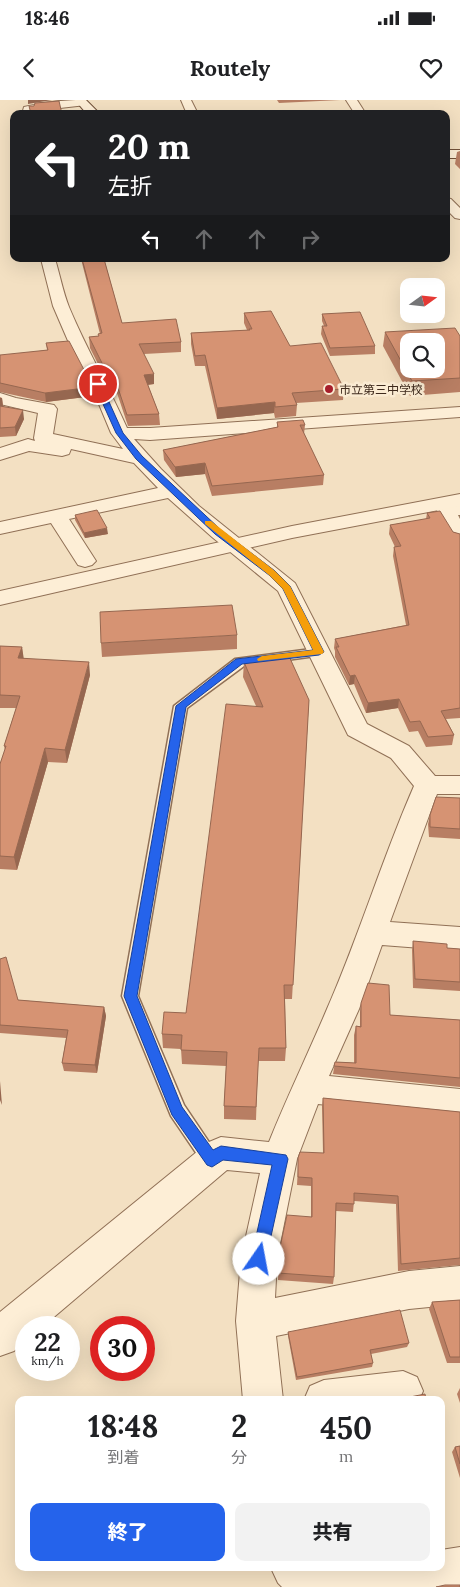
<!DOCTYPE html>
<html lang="ja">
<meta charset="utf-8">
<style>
body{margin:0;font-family:Lora,"Noto Sans JP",serif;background:#f2f2f2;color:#202124;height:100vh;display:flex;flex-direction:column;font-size:19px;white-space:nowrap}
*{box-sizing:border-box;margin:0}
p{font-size:16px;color:#757577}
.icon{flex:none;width:28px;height:28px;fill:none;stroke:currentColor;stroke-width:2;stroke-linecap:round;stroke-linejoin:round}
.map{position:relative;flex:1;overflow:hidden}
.sheet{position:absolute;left:15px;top:1296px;width:430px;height:175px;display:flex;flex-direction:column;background:#fff;border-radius:10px;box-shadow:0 5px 20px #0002}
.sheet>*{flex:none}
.guide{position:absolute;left:10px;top:10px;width:440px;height:152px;border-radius:10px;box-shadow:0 5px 20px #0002;background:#202124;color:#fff;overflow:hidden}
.needle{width:32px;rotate:75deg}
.tools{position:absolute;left:400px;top:178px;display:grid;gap:10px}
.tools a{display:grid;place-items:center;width:45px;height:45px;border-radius:10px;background:#fff;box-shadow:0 5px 20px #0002;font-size:25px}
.speed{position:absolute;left:15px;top:1216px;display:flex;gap:10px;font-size:25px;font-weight:700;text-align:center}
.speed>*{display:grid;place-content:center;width:65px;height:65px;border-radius:50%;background:#fff;box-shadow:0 5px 20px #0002;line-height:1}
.speed small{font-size:12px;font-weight:400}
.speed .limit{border:8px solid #d22;background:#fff;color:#111}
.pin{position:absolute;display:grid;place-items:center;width:42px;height:42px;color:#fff;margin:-21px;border:2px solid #fff;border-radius:50%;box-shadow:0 1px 5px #0007}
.me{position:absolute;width:55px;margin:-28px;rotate:12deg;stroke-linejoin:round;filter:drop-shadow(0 0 4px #0008)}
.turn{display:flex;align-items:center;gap:18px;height:105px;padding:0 15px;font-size:22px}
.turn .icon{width:65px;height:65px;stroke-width:2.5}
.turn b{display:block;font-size:35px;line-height:42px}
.lanes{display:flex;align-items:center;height:48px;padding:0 15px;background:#0003;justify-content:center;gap:25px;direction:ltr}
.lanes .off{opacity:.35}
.eta{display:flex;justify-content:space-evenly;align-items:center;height:85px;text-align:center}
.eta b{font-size:30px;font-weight:800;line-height:35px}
.primary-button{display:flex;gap:10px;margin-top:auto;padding:10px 15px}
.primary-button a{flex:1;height:58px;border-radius:10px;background:#2563eb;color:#fff;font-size:20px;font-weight:800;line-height:58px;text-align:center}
.primary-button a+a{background:#f2f2f2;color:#202124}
.status{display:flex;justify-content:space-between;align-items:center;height:35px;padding:0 25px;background:#fff;direction:ltr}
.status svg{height:14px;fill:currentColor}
header{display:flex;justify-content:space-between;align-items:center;height:65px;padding:0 15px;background:#fff;font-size:22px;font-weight:800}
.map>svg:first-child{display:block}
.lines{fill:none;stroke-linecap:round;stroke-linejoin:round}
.service-casing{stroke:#907056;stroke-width:3}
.minor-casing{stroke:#907056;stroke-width:2}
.tertiary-casing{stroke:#907056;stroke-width:2}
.secondary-casing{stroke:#725139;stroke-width:2}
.service{fill:#fdeed6;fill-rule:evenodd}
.minor{fill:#fdeed6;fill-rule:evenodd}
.tertiary{fill:#fdeed6;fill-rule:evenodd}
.secondary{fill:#fdeed6;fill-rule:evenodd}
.wall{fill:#b87e63}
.shaded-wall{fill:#966750}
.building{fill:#d69373;stroke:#966750;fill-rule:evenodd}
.route{fill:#2563eb;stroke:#184099}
.slow{fill:#f59e0b}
.poi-dot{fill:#a71e2b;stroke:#faebd2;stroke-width:2}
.labels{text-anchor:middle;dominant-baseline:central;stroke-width:5;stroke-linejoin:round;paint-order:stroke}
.far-poi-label{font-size:12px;fill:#3e2a1c;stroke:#faebd2;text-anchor:start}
</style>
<div class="status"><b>18:46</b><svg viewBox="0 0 49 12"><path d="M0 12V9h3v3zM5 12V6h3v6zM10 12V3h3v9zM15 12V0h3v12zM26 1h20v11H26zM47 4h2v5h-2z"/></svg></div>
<header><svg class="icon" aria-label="back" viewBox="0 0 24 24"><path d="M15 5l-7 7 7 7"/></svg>Routely<svg class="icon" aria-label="heart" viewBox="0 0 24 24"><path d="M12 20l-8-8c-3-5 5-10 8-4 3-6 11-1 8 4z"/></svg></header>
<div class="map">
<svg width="460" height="1487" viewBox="0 0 460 1487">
<rect width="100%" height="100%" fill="#f3e0c2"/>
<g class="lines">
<g class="service-casing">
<path id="service" d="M319 548 325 552 323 555 244 566 187 608 138 896 184 1005 221 1060 219 1066 212 1069 205 1066 171 1016 122 896 174 606 235 559Z"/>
</g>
<g class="minor-casing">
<path id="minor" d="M83 0 88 3 86 5 34 11V14H22L24 7C44 2 63 0 83 0Z
M181 0H191L198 14H187Z
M41 159H55C60 175 63 192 69 207 86 248 109 287 127 328H150L460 307V317L150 340 134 339 161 369 199 406 295 483 367 624 409 646 435 676H460V694H437L390 822 460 827V851L382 845 359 909 329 976 460 989V1019L318 1004 297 1059 277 1159 275 1198 409 1171 460 1166V1204L409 1209 276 1236 283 1300H243L236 1221 241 1159 260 1073 227 1070 41 1228H26V1240L14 1251 0 1256V1212L209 1042 221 1037 269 1042C287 997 308 954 327 909 359 836 382 759 414 686L391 658 348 635 278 491 212 437 168 398 69 419 96 461 92 465 85 467 78 465 51 423 0 434V422L158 388 134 363 71 349 69 354 62 356 29 351 0 360V348L28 339 35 341 34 338 38 313 0 304V293L16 298 54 305 57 309 53 334 123 349 111 333 96 297 75 257 53 206Z
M460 403V415H458L460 419V442L453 440 436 412 439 408Z
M403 1271 417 1277 423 1291 419 1300H304L310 1286 324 1280Z
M460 1447V1487H282L278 1483 271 1468H441V1450Z"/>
</g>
<g class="tertiary-casing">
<path id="tertiary" d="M346 0H357L366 14H355Z
M446 98 451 99 460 108V119L455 118 446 109Z
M460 394V406L292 438 0 505V491L292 426Z"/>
</g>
<g class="secondary-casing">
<path id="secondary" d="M75 0H86L100 14H87Z
M446 50H460V58H446Z"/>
</g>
<use href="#service" class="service"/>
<use href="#minor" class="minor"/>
<use href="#tertiary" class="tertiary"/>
<use href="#secondary" class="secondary"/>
</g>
<path class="wall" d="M277 0H340L279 3Z
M460 51V69L455 64 457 52Z
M81 159H104L122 223 181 242V252L144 254 154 284 148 285 159 314 160 325 128 326 117 293 113 294 90 248 89 237 99 236 98 234H100Z
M244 213 290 246 344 289 343 300 296 303 297 305 296 316 275 318 274 313 217 319 205 266H195L191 244V233L247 230 244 223Z
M322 214 375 246V254L330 256 321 234 322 226H324L322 221Z
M385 232 460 236V292L410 296 383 246Z
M46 243 93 296 46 302 0 292V256L47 250Z
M0 297 2 298 3 306 24 319 16 336 0 337Z
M277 322 305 325 304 334 324 375 323 385 212 396 205 374 176 377 164 360 163 350 277 327Z
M427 413 453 432 460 434V618L446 619 454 635 452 645 426 647 418 631 409 632 398 608 366 613 354 584 349 585 335 557V551L334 548 335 539 406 525 393 456 394 447H395L389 434 390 425 426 419Z
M75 415 108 434 85 438 75 420Z
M237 535V549L102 557 101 543Z
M0 546 22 547 23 558 90 575 67 663 48 662 17 770 0 769V664L5 650 4 646 16 608H0Z
M244 562 309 600 292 899H285L286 948 285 961H258L256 1020 224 1019V1006L226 966 182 964 181 949 163 948 162 934 186 913 256 606 243 577Z
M460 698V739L429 737 428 724 430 715Z
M413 841 447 848 460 849V891L413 888 412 850Z
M0 859 18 900 104 907 106 916 97 973 64 971 62 963 66 938 0 933Z
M361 903 390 915 460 920V987L333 974 335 962 354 963V935L356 926H360V912Z
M323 998 460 1012V1165L398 1171 396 1104 354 1101 353 1112 336 1111 334 1177 333 1184 278 1180 279 1152 311 1117V1086L297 1085 298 1066V1058L323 1053 322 1006Z
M460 1200V1263H447L429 1209 432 1202Z
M288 1232 409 1243 407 1247 371 1254 373 1263 372 1267 296 1280 288 1236Z
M460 1288V1303L457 1294Z
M460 1346V1378L452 1352 455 1347Z"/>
<path class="shaded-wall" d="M28 0H52L28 4Z
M154 274V284L144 285V275Z
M116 282 117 293 113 294 112 283Z
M93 287V296L46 302 45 293Z
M0 298H2L3 307H0Z
M275 302 274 313 217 319V308Z
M23 310 24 319 16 336 15 327Z
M205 363V374L176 377 175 367Z
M107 428 108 434 85 438 84 433Z
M22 547 24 560 18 558Z
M89 562 90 575 67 663 65 650Z
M355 575 354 584 349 585 350 576Z
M399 599 398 608 366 613 368 603Z
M45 648 48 662 17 770 14 757Z
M104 907 106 916 97 973 95 965Z
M0 981 2 1005 0 1000Z"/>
<path class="building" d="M59 1 62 14H31L29 6H34L35 3Z
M82 159H104L122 223 176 219 181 242 139 244 154 274 144 275 159 314 127 315 116 282 112 283 89 237 99 236 98 234 102 233Z
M271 211 290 246 321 243 344 289 292 293 297 305 275 307V302L217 308 205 255 195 256 191 233 250 230 249 229H252L244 213Z
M360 212 375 246 330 248 322 226H327L322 214Z
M455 228 460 236V278L412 281 385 232ZM409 241H436V269H409Z
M69 241 93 287 45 293 0 283V255L48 250 46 243Z
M0 306 23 310 15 327 0 328Z
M303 320 305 325H300L324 375 212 386 205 363 175 367 163 350 278 327 277 322Z
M97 410 107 428 84 433 75 415Z
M440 411 453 432 460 434V608L441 611 454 635 428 637 420 621 410 622 399 599 368 603 355 575 350 576 336 547H339L335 539 409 525 394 447 401 446 390 425 430 418 427 413Z
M232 505 237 535 101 543 100 512Z
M0 546 22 547 18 558 89 562 65 650 45 648 14 757 0 756V664L6 646H4L20 596 0 595Z
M288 554 309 600 293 885H284L286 948H259L256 1007 224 1006 227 952 181 950 182 935 162 934 164 912 186 913 226 604 263 607 244 562Z
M436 697 460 698V729L430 727V715Z
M413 841 447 844V848L460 849V882L415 879Z
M6 857 18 900 104 907 95 965 62 963 68 930 0 925V859Z
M368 883 389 885 390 915 460 920V978L334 966 335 962 356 963V926L361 927V903Z
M323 998 460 1012V1158L401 1164 398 1096 354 1093V1104L336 1103 334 1177 278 1173 279 1152 287 1115 312 1117V1078L298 1077V1058L300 1052 324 1053Z
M460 1200V1257H450L432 1202Z
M400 1210 409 1243 370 1250 373 1263 297 1277 288 1232Z
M425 1294 426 1300H395Z
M372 1298 373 1300H362Z
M460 1346V1364L455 1347Z
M445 1485H460V1487H436Z"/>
<path class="route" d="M98 282 101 284 123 333 142 356 221 430 275 471 290 486 324 552 319 555 242 564 186 607 137 896 182 1007 213 1050 221 1046 286 1055 288 1059 266 1159 264 1164 259 1167 253 1164 251 1159 272 1065 223 1060 212 1067 207 1065 172 1015 124 896 176 606 236 559 313 550 283 489 269 475 215 434 136 359 116 333 94 284Z"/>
<path class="slow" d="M205 421H211L275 471 290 486 324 552 322 554 258 561 257 559 262 556 313 550 283 489 269 475 205 424Z"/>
<circle class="poi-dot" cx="329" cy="289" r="5"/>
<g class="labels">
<g class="far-poi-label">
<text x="339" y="289">市立第三中学校</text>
</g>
</g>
</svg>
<div class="tools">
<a><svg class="needle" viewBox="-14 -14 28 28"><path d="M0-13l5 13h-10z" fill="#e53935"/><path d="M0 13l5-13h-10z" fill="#757577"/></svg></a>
<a><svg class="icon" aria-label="search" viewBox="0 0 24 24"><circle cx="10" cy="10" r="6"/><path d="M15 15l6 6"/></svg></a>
</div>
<div class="speed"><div>22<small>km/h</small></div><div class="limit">30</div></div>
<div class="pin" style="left:98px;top:284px;background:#d93025"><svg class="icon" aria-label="arrive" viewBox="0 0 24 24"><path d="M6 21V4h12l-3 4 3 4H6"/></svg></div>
<svg class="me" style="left:259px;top:1159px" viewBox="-20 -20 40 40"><circle r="19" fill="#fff"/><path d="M0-13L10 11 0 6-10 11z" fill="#2563eb"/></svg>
<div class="guide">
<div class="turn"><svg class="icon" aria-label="left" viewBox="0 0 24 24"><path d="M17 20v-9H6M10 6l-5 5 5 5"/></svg><div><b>20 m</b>左折</div></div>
<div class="lanes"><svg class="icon" aria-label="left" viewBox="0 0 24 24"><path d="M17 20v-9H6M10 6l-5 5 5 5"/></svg><svg class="icon off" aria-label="ahead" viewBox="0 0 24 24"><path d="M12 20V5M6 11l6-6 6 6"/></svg><svg class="icon off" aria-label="ahead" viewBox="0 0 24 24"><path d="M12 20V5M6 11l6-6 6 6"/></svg><svg class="icon off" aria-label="right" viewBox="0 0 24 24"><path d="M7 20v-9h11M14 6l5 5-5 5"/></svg></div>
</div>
<section class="sheet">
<div class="eta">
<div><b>18:48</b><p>到着</p></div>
<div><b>2</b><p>分</p></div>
<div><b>450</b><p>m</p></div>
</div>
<div class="primary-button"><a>終了</a><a>共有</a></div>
</section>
</div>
